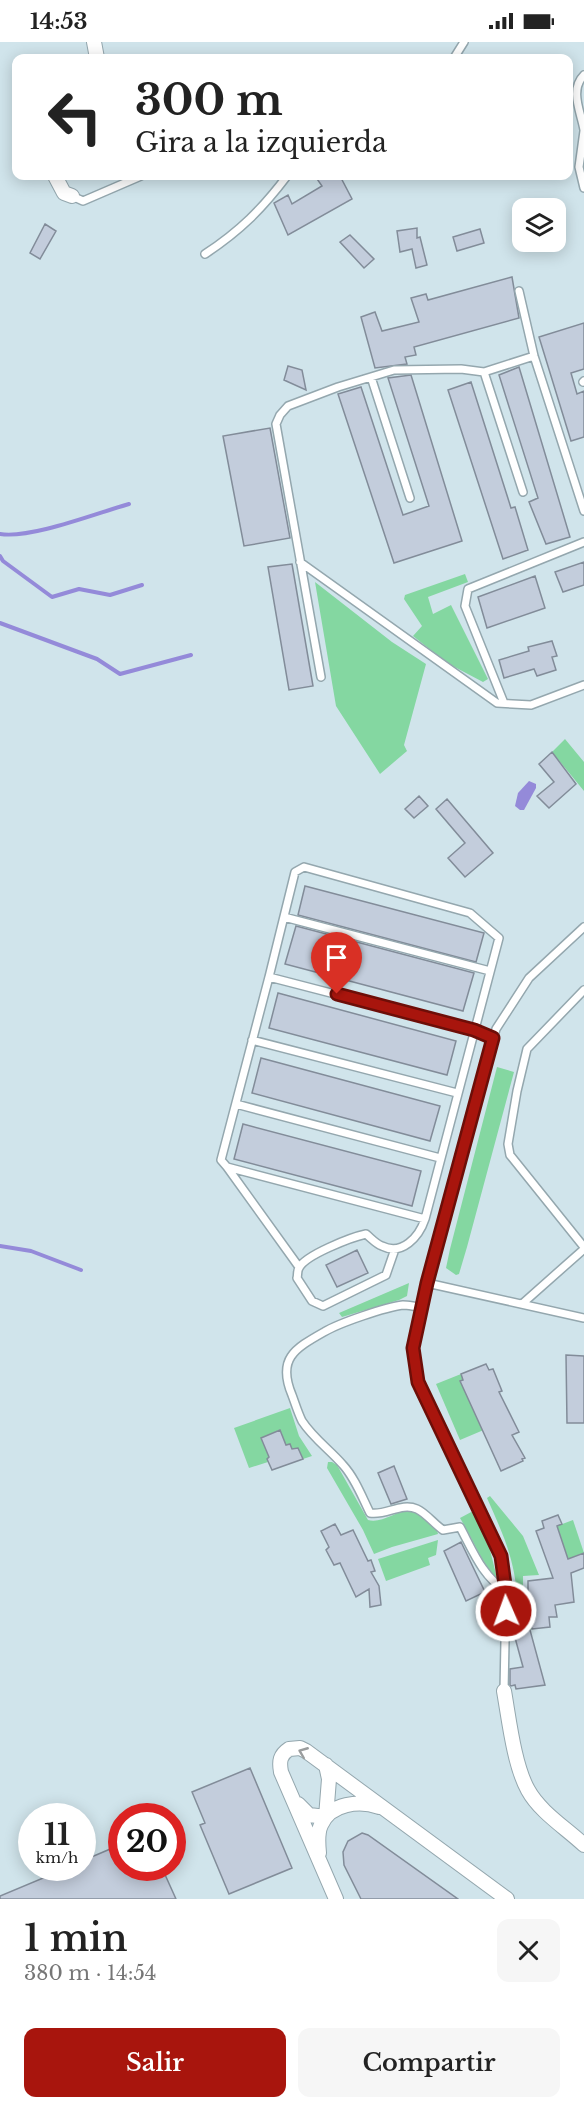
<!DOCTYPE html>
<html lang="es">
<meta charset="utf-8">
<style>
body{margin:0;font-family:"Libre Baskerville",serif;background:#f6f6f6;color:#222;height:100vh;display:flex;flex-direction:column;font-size:22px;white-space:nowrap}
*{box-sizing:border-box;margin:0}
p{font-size:20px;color:#767676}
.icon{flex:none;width:33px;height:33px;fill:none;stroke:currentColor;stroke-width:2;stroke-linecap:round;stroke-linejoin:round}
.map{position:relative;height:1857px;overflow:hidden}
.drawer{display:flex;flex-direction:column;background:#fff;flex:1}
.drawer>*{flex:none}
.hud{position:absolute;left:12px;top:12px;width:561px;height:126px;border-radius:12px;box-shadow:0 3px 15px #0003;background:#fff;color:#222;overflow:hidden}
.buttons{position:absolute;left:512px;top:156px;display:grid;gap:12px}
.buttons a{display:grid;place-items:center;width:54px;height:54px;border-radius:12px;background:#fff;box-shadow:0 3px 15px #0003;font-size:30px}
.speed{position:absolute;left:18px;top:1761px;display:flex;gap:12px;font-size:30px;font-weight:700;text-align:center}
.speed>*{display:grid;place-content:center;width:78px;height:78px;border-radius:50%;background:#fff;box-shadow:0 3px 15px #0003;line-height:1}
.speed small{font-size:15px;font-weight:400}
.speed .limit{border:9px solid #d22;background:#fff;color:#111}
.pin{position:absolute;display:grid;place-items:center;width:51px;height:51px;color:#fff;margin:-62px -26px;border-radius:50% 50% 50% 0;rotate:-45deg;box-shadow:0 0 6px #0007}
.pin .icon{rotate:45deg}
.me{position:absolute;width:66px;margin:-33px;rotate:358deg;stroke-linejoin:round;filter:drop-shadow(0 0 4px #0008)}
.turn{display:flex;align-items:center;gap:21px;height:126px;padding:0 24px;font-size:27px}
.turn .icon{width:78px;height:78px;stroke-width:2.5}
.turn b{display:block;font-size:42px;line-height:51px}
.round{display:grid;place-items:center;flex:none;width:63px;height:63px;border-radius:12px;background:#f6f6f6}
.headline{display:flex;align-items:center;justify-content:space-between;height:102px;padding:0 24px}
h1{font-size:36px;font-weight:600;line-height:45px}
.cta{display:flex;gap:12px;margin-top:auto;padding:12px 24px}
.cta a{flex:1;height:69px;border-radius:12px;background:#a8150d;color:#fff;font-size:24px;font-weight:600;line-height:69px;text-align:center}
.cta a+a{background:#f6f6f6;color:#222}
.status{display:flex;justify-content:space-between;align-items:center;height:42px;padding:0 30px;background:#fff;direction:ltr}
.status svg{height:16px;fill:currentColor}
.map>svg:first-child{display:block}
.green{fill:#84d7a1}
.water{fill:#948ad9}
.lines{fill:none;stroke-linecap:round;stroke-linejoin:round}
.stream{stroke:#948ad9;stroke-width:4}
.building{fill:#c3cddc;stroke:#828c99;stroke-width:1.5}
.lane-casing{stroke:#94a7ae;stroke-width:10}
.street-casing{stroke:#94a7ae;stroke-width:16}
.lane{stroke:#fff;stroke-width:7}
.street{stroke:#fff;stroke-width:14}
.oneway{stroke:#9a9d9e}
.route-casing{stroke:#6d0e08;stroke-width:15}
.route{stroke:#a8150d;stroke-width:10}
</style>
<div class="status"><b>14:53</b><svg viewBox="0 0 49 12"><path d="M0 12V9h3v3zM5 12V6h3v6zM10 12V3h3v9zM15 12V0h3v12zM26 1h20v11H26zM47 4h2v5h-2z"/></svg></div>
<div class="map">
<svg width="584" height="1857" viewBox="0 0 584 1857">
<rect width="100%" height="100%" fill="#d0e4eb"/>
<path class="green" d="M465 532 468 540 428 555 433 572 451 563 488 637 483 640 447 621 413 594 422 584 404 557 405 553Z
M315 540 392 600 426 622 407 692 404 703 407 709 380 732 336 664Z
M565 697 584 720V749L552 710Z
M497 1025 514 1030 467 1205 459 1232 456 1233 446 1226 450 1207Z
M409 1241 407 1254 399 1258 342 1275 339 1271Z
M461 1332 486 1387 460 1398 436 1342Z
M290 1366 299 1394 312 1414 303 1417 298 1406 292 1407 286 1403 279 1388 261 1396 269 1415 267 1417 268 1420 249 1426 234 1386Z
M328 1420H332L337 1423 368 1478C383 1483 403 1463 414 1470 422 1474 430 1483 437 1488L438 1492 392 1505 374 1512 363 1488 327 1426Z
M490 1454 523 1494 539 1533 523 1534V1554L517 1555C515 1517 502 1490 487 1456Z
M475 1468 488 1500 497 1536 495 1537C481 1518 472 1496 460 1476Z
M573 1478 584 1511 568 1517 557 1484Z
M438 1498 436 1513 428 1516 430 1523 386 1539 378 1517Z
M528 1564 532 1587 517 1591 518 1565Z"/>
<path class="water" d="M529 739 536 742V746L524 768H520L515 764 518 751Z"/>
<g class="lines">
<path class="stream" d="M0 492C31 497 97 471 129 462
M0 514 3 519 52 555 79 547 110 553 142 543
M0 581 97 617 120 632 191 613
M0 1204 31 1209 81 1228"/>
</g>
<path class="building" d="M315 134H340L352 157 288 193 274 161 288 153 292 162 322 144Z
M45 182 56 189 40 217 30 211Z
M417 186V196L420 195 427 223 416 226 412 207 400 210 397 189Z
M480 187 484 201 457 209 453 195Z
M350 193 374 217 364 226 340 200Z
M512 235 519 276 414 305 416 313 405 315 407 322 375 326 361 275 375 270 382 289 419 280 411 256 426 252 428 258Z
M584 281V327L571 331 577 352 584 349V395L571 399 539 295Z
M288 324 302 328 306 348 284 338Z
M519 325 570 495 546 502 529 460 538 456 499 333Z
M411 333 462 499 394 521 338 352 361 345 403 473 429 464 388 336Z
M471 340 511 466 515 465 528 508 503 517 448 348Z
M270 386 290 496 244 504 223 394Z
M584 520V543L563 550 555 530Z
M292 522 313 644 289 648 268 525Z
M535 534 545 566 487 586 478 555Z
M552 599 557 614 552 615 556 628 537 634 534 627 504 636 499 618 529 609 528 605Z
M552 710 576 742 549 766 537 754 554 740 539 722Z
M419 754 428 764 414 776 405 767Z
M447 757 493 811 465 835 448 816 465 801 436 767Z
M305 844 484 891 476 920 298 873Z
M296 884 474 931 463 969 285 922Z
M278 951 456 999 447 1033 269 986Z
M261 1016 440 1064 430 1099 252 1051Z
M243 1082 421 1129 412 1164 234 1117Z
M357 1208 368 1231 337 1245 326 1223Z
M566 1313 584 1314V1381H567Z
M486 1322 489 1328 493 1327 502 1349 499 1350 519 1390 512 1393 525 1416 522 1417 523 1419 501 1429 460 1339 463 1338 461 1332Z
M280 1388 286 1403 290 1402 292 1407 298 1406 303 1417 272 1428 267 1417 269 1415 261 1396Z
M394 1424 407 1457 391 1462 378 1431Z
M558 1473 562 1482 557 1484 568 1517 584 1511V1526L571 1531 574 1560 555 1563 557 1575H549L550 1585 532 1587 528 1562V1539L553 1536 536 1489 544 1486 542 1479Z
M335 1482 341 1493 353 1488 368 1519 371 1518 375 1529 371 1530 379 1544 381 1563 370 1565 369 1547 356 1555 340 1521 334 1523 326 1508 329 1505 321 1489Z
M461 1500 485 1550 466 1559 444 1509Z
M530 1588 545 1643 516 1647 515 1643 511 1644 510 1643V1627L523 1625 514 1592Z
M250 1726 292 1826 229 1852 200 1783 205 1781 192 1750Z
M362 1791 368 1793 458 1857H361L344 1823 343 1810 348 1799Z
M122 1802V1826H162L176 1857H0V1854L67 1826H82V1819Z"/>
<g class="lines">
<g class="lane-casing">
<path id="lane" d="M454 16 464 0
M584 33C569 48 581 70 584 88
M584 89 579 125 584 146
M72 154 83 159 141 134
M205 212C240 189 262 167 287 134
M519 249 534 314 584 469
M484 330 523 450
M371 335 410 456
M583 340 584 339
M300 520 497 661 531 663 584 643
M321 635 276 382 280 373 288 364 338 345 394 328 461 327 484 330 534 314
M504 661 465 564 468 547 584 500
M284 875 490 929
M269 935 295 830 304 825 470 871 499 896 425 1177 227 1125 221 1118 269 935 474 988 493 996
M584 948 527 1007 517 1049 508 1102 510 1113 584 1205
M252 998 457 1051
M236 1062 440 1116
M227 1125 299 1225
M395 1207 386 1233 323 1264 312 1259 297 1236C298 1233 297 1229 299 1226 305 1213 352 1195 366 1192 371 1196 376 1202 382 1204 402 1214 419 1195 425 1177
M427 1241 584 1276
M522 1262 584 1207
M422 1265C416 1265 409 1263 403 1263 386 1265 339 1281 324 1290 294 1307 277 1317 292 1353 295 1361 298 1371 302 1379 313 1396 330 1408 343 1423 355 1436 362 1455 370 1471 386 1474 401 1460 417 1467 426 1471 434 1482 443 1488L460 1485C473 1509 482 1534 506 1549
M504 1649 506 1549 501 1514 418 1340 413 1306 427 1241 496 987 529 936 584 885"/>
</g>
<g class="street-casing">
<path id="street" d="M94 0 97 16
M55 134 64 151 72 154
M504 1649C509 1677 514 1723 528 1748 540 1770 566 1786 584 1803
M298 1762 309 1773 326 1775 329 1737 326 1723
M319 1811C318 1801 317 1791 321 1783 330 1761 360 1758 379 1765
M336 1857 281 1730C279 1719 280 1713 289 1707L300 1706 306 1709 507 1857"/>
</g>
<use href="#lane" class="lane"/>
<use href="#street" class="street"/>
</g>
<defs><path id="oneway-chevron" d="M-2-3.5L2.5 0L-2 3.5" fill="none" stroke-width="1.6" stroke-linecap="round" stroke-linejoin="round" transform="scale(1.5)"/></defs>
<use class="oneway" href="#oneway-chevron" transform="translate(303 1710) rotate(-158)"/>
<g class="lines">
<g class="route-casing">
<path id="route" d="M337 952 474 988 493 996 427 1241 413 1306 418 1340 501 1514 506 1550V1569"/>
</g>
<use href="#route" class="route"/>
</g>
</svg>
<div class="buttons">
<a><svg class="icon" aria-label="layers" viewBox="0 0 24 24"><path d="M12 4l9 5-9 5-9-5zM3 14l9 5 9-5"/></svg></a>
</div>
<div class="speed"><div>11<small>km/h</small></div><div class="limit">20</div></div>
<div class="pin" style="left:337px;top:952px;background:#d93025"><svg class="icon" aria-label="arrive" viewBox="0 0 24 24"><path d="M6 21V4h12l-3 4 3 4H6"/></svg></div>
<svg class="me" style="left:506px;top:1569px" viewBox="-20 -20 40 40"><circle r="17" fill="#a8150d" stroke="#fff" stroke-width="3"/><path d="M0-11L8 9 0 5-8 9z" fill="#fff"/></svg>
<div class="hud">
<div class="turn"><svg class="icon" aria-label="left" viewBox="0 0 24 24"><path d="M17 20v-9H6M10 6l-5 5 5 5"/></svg><div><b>300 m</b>Gira a la izquierda</div></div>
</div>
</div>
<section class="drawer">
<div class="headline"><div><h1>1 min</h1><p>380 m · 14:54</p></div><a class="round"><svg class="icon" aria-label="close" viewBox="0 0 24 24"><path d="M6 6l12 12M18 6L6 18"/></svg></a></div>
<div class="cta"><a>Salir</a><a>Compartir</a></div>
</section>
